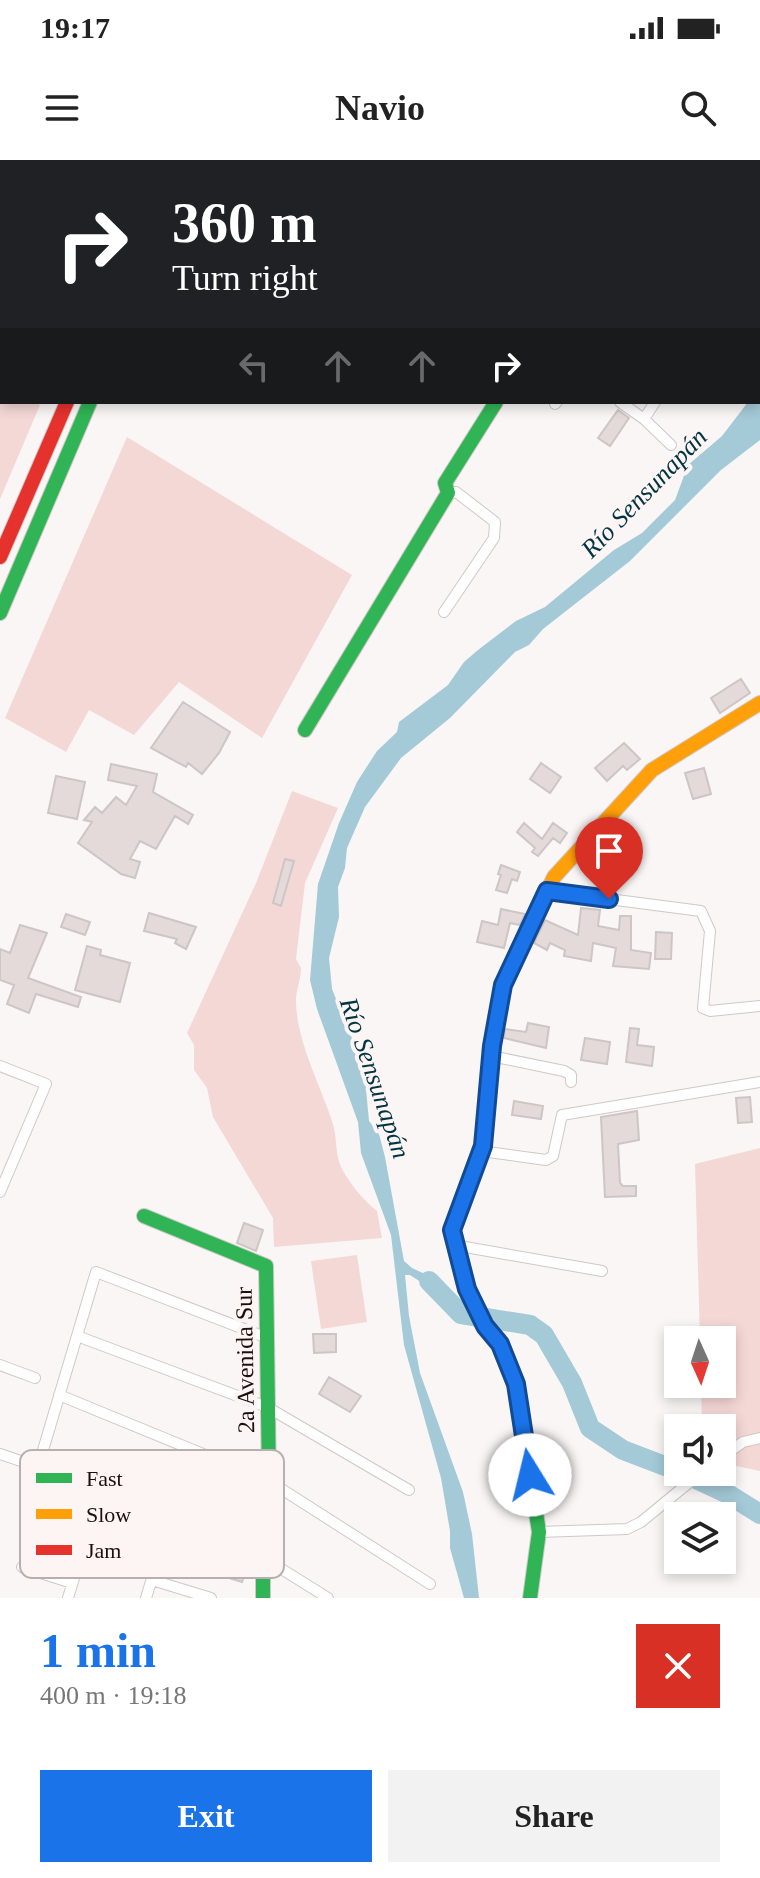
<!DOCTYPE html>
<meta charset="utf-8">
<style>
body{margin:0;font-family:"Times New Roman",serif;background:#f2f2f2;color:#222;height:100vh;display:flex;flex-direction:column;font-size:30px;white-space:nowrap}
*{box-sizing:border-box;margin:0}
p{font-size:26px;color:#767676}
.icon{flex:none;width:44px;height:44px;fill:none;stroke:currentColor;stroke-width:2;stroke-linecap:round;stroke-linejoin:round}
.map{position:relative;height:1438px;overflow:hidden}
.sheet{display:flex;flex-direction:column;background:#fff;flex:1}
.sheet>*{flex:none}
.guide{position:absolute;left:0px;top:0px;width:760px;height:244px;box-shadow:0 4px 12px #0003;background:#202124;color:#fff;overflow:hidden}
.needle{width:52px;rotate:177deg}
.controls{position:absolute;left:664px;top:1166px;display:grid;gap:16px}
.controls a{display:grid;place-items:center;width:72px;height:72px;border-radius:0px;background:#fff;box-shadow:0 4px 12px #0003;font-size:40px}
.pin{position:absolute;display:grid;place-items:center;width:68px;height:68px;color:#fff;margin:-82px -34px;border-radius:50% 50% 50% 0;rotate:-45deg;box-shadow:0 0 8px #0007}
.pin .icon{rotate:45deg}
.me{position:absolute;width:88px;margin:-44px;rotate:351deg;stroke-linejoin:round;filter:drop-shadow(0 0 6px #0008)}
.turn{display:flex;align-items:center;gap:28px;height:168px;padding:0 40px;font-size:36px}
.turn .icon{width:104px;height:104px;stroke-width:2.5}
.turn b{display:block;font-size:56px;line-height:68px}
.lanes{display:flex;align-items:center;height:76px;padding:0 40px;background:#0003;justify-content:center;gap:40px;direction:ltr}
.lanes .off{opacity:.35}
.round{display:grid;place-items:center;flex:none;width:84px;height:84px;border-radius:0px;background:#f2f2f2}
.overview{display:flex;align-items:center;justify-content:space-between;height:136px;padding:0 40px}
h1{font-size:48px;font-weight:600;line-height:60px;color:#1a73e8}
.primary-button{display:flex;gap:16px;margin-top:auto;padding:16px 40px}
.primary-button a{flex:1;height:92px;border-radius:0px;background:#1a73e8;color:#fff;font-size:32px;font-weight:600;line-height:92px;text-align:center}
.primary-button a+a{background:#f2f2f2;color:#222}
.status{display:flex;justify-content:space-between;align-items:center;height:56px;padding:0 40px;background:#fff;direction:ltr}
.status svg{height:22px;fill:currentColor}
header{display:flex;justify-content:space-between;align-items:center;height:104px;padding:0 40px;background:#fff;font-size:36px;font-weight:600}
.map>svg:first-child{display:block}
.green{fill:#f4d8d6}
.water{fill:#a4c9d7}
.lines{fill:none;stroke-linecap:round;stroke-linejoin:round}
.stream{stroke:#a4c9d7;stroke-width:3}
.river{stroke:#a4c9d7;stroke-width:20}
.building{fill:#e3dad9;stroke:#cdc6c5;stroke-width:2}
.street-casing{stroke:#d0c8c7;stroke-width:12}
.fast-casing{stroke:#d0c8c7;stroke-width:16}
.slow-casing{stroke:#d0c8c7;stroke-width:16}
.jam-casing{stroke:#d0c8c7;stroke-width:16}
.street{stroke:#fefefe;stroke-width:10}
.fast{stroke:#30b455;stroke-width:14}
.slow{stroke:#ff9f0a;stroke-width:14}
.jam{stroke:#e5322d;stroke-width:14}
.route-casing{stroke:#114b97;stroke-width:20}
.route{stroke:#1a73e8;stroke-width:14}
.labels{text-anchor:middle;dominant-baseline:central;stroke-width:8;stroke-linejoin:round;paint-order:stroke}
.street-label{font-size:24px;fill:#1b1010;stroke:#fcf5f4}
.water-label{font-size:26px;font-style:italic;fill:#013544;stroke:#fcf5f4}
.key{fill:#fcf5f4;stroke:#b8b0b0;stroke-width:2}
.key-label{font-size:22px;fill:#1b1010}
</style>
<div class="status"><b>19:17</b><svg viewBox="0 0 49 12"><path d="M0 12V9h3v3zM5 12V6h3v6zM10 12V3h3v9zM15 12V0h3v12zM26 1h20v11H26zM47 4h2v5h-2z"/></svg></div>
<header><svg class="icon" aria-label="menu" viewBox="0 0 24 24"><path d="M4 6h16M4 12h16M4 18h16"/></svg>Navio<svg class="icon" aria-label="search" viewBox="0 0 24 24"><circle cx="10" cy="10" r="6"/><path d="M15 15l6 6"/></svg></header>
<div class="map">
<svg width="760" height="1438" viewBox="0 0 760 1438">
<rect width="100%" height="100%" fill="#faf6f6"/>
<path class="green" d="M0 223 2 242H34L40 245 0 339Z
M127 277 352 415 262 578 179 522 134 575 89 550 66 592 5 558Z
M292 631 338 648 305 723 296 799 301 808C301 818 297 828 296 838 295 878 320 924 332 961 338 978 334 993 342 1009 351 1025 363 1040 377 1051L382 1078 274 1087 273 1058 213 957 207 928 194 910V885L187 873 256 723Z
M760 988V1311L722 1303V1268H702L701 1224H722V1180H700L695 1004Z
M357 1095 367 1162 321 1169 311 1101Z"/>
<path class="water" d="M760 229V280L721 310 630 401 543 469 529 485 515 492 450 558 401 598 365 647 347 688 345 708 338 727 339 757 329 798 332 829 364 908 369 961 379 974 385 997 404 1101 412 1108 440 1121 448 1140 410 1115H405L409 1156 420 1213 463 1332 472 1374 479 1438H464L450 1388V1371L441 1318 404 1185 391 1075 361 993 358 962 317 849 310 820 318 724 339 663 357 622 377 591 397 572 399 562 448 525 464 502 478 490 516 461 545 447 614 390 642 373 675 340 688 305 722 276 748 242H758Z"/>
<g class="lines">
<path class="stream" d="M515 0 519 2
M157 2 158 0"/>
<path class="river" d="M429 1121 461 1154 530 1165 544 1175 572 1223 590 1268 623 1290 678 1311
M681 1312 728 1334 760 1354"/>
</g>
<path class="building" d="M618 250 629 258 610 286 598 278Z
M741 519 750 533 720 553 711 538Z
M183 542 230 572 219 593 202 614 188 603 186 607 151 588Z
M624 583 640 599 627 610 623 606 607 621 595 608Z
M541 603 561 617 550 633 530 619Z
M111 604 157 614 153 632 193 655 188 664 175 656 156 689 140 681 130 699 140 702 135 718 121 714 78 683 92 662 84 660 95 647 102 653 116 637 126 645 137 626 108 620Z
M704 608 711 634 693 639 685 613Z
M56 616 85 622 77 659 48 653Z
M524 663 542 679 553 663 567 673 560 683 553 678 538 696 532 692 535 688 517 672Z
M285 699 294 701 281 746 273 743Z
M501 705 520 712 517 721 512 719 507 733 496 730 501 715 498 714Z
M581 748 600 750 598 766 619 770 620 756H631V790L651 793 649 809 613 806 616 788 593 783 591 801 564 796 565 790 550 783 547 790 534 783 545 760 578 775Z
M501 749 525 754 520 765 510 763 504 788 477 782 482 761 498 765Z
M149 753 196 767 186 789 175 783 177 779 144 771Z
M66 754 90 762 85 775 61 767Z
M20 765 47 773 28 818 81 837 78 847 36 834 29 853 7 844 14 825 0 820V789L10 793Z
M656 772 672 773 671 799H655Z
M87 786 101 790 100 795 130 803 120 842 75 830Z
M528 863 549 867 546 888 504 878 505 869 526 872Z
M630 868 639 869 637 885 654 887 652 906 626 902Z
M585 878 610 882 607 904 581 900Z
M750 937 752 962 738 963 736 938Z
M514 941 543 946 541 959 512 955Z
M637 951 639 980 618 984 620 1023 623 1026H636V1036L605 1037 601 957Z
M244 1063 263 1070 256 1091 237 1083Z
M313 1174H336V1192L314 1193Z
M329 1217 361 1236 350 1252 319 1234Z
M233 1397 249 1402 242 1422 226 1417Z"/>
<g class="lines">
<g class="street-casing">
<path id="street" d="M651 2 652 0
M727 2 728 0
M758 90 760 87
M758 162 760 159
M620 242 644 259 655 242
M555 244 557 242
M644 259 671 285
M444 452 494 378 495 362 456 332 448 333
M547 731 701 751 710 771 703 848 710 851 760 846
M491 896 564 911 571 915V922
M0 906 46 924 0 1032
M481 991 546 1000 553 996 562 955 760 922
M454 1085 602 1111
M77 1176 267 1247 409 1330
M0 1205 35 1218
M59 1235 269 1321 430 1424
M0 1294 263 1383
M722 1297 743 1282 760 1278
M38 1307 96 1112 265 1177
M539 1372 627 1369 641 1362 702 1312
M32 1375 82 1390
M264 1398 328 1438
M22 1407 72 1423
M152 1420 211 1438
M68 1438 101 1328
M146 1438 172 1352"/>
</g>
<g class="fast-casing">
<path id="fast" d="M199 2 200 0
M0 453 90 242
M305 570 448 333 445 323 496 242
M521 786 503 825 492 886 483 986 452 1070 467 1129 485 1166 500 1184 516 1224 539 1372 530 1438
M144 1056 266 1106 269 1321 263 1383V1438"/>
</g>
<g class="slow-casing">
<path id="slow" d="M175 2 176 0
M521 786 554 717 652 610 760 543"/>
</g>
<g class="jam-casing">
<path id="jam" d="M0 397 67 242"/>
</g>
<use href="#street" class="street"/>
<use href="#fast" class="fast"/>
<use href="#slow" class="slow"/>
<use href="#jam" class="jam"/>
</g>
<g class="lines">
<g class="route-casing">
<path id="route" d="M530 1315 516 1224 500 1184 485 1166 467 1129 452 1070 483 986 492 886 503 825 547 731 609 739"/>
</g>
<use href="#route" class="route"/>
</g>
<g class="labels">
<g class="street-label">
<text transform="translate(245 1200) rotate(-91)">2a Avenida Sur</text>
</g>
<g class="water-label">
<text transform="translate(644 333) rotate(-46)">Río Sensunapán</text>
<text transform="translate(375 918) rotate(71)">Río Sensunapán</text>
</g>
</g>
<rect x="20" y="1290" width="264" height="128" rx="12" class="key"/>
<rect x="36" y="1313" width="36" height="10" fill="#30b455"/>
<rect x="36" y="1349" width="36" height="10" fill="#ff9f0a"/>
<rect x="36" y="1385" width="36" height="10" fill="#e5322d"/>
<g class="key-label">
<text x="86" y="1326">Fast</text>
<text x="86" y="1362">Slow</text>
<text x="86" y="1398">Jam</text>
</g>
</svg>
<div class="controls">
<a><svg class="needle" viewBox="-14 -14 28 28"><path d="M0-13l5 13h-10z" fill="#e53935"/><path d="M0 13l5-13h-10z" fill="#767676"/></svg></a>
<a><svg class="icon" aria-label="sound" viewBox="0 0 24 24"><path d="M4 9h4l5-4v14l-5-4H4zM17 9q2 3 0 6"/></svg></a>
<a><svg class="icon" aria-label="layers" viewBox="0 0 24 24"><path d="M12 4l9 5-9 5-9-5zM3 14l9 5 9-5"/></svg></a>
</div>
<div class="pin" style="left:609px;top:739px;background:#d93025"><svg class="icon" aria-label="arrive" viewBox="0 0 24 24"><path d="M6 21V4h12l-3 4 3 4H6"/></svg></div>
<svg class="me" style="left:530px;top:1315px" viewBox="-20 -20 40 40"><circle r="19" fill="#fff"/><path d="M0-13L10 11 0 6-10 11z" fill="#1a73e8"/></svg>
<div class="guide">
<div class="turn"><svg class="icon" aria-label="right" viewBox="0 0 24 24"><path d="M7 20v-9h11M14 6l5 5-5 5"/></svg><div><b>360 m</b>Turn right</div></div>
<div class="lanes"><svg class="icon off" aria-label="left" viewBox="0 0 24 24"><path d="M17 20v-9H6M10 6l-5 5 5 5"/></svg><svg class="icon off" aria-label="ahead" viewBox="0 0 24 24"><path d="M12 20V5M6 11l6-6 6 6"/></svg><svg class="icon off" aria-label="ahead" viewBox="0 0 24 24"><path d="M12 20V5M6 11l6-6 6 6"/></svg><svg class="icon" aria-label="right" viewBox="0 0 24 24"><path d="M7 20v-9h11M14 6l5 5-5 5"/></svg></div>
</div>
</div>
<section class="sheet">
<div class="overview"><div><h1>1 min</h1><p>400 m · 19:18</p></div><a class="round" style="background:#d93025;color:#fff"><svg class="icon" aria-label="close" viewBox="0 0 24 24"><path d="M6 6l12 12M18 6L6 18"/></svg></a></div>
<div class="primary-button"><a>Exit</a><a>Share</a></div>
</section>
